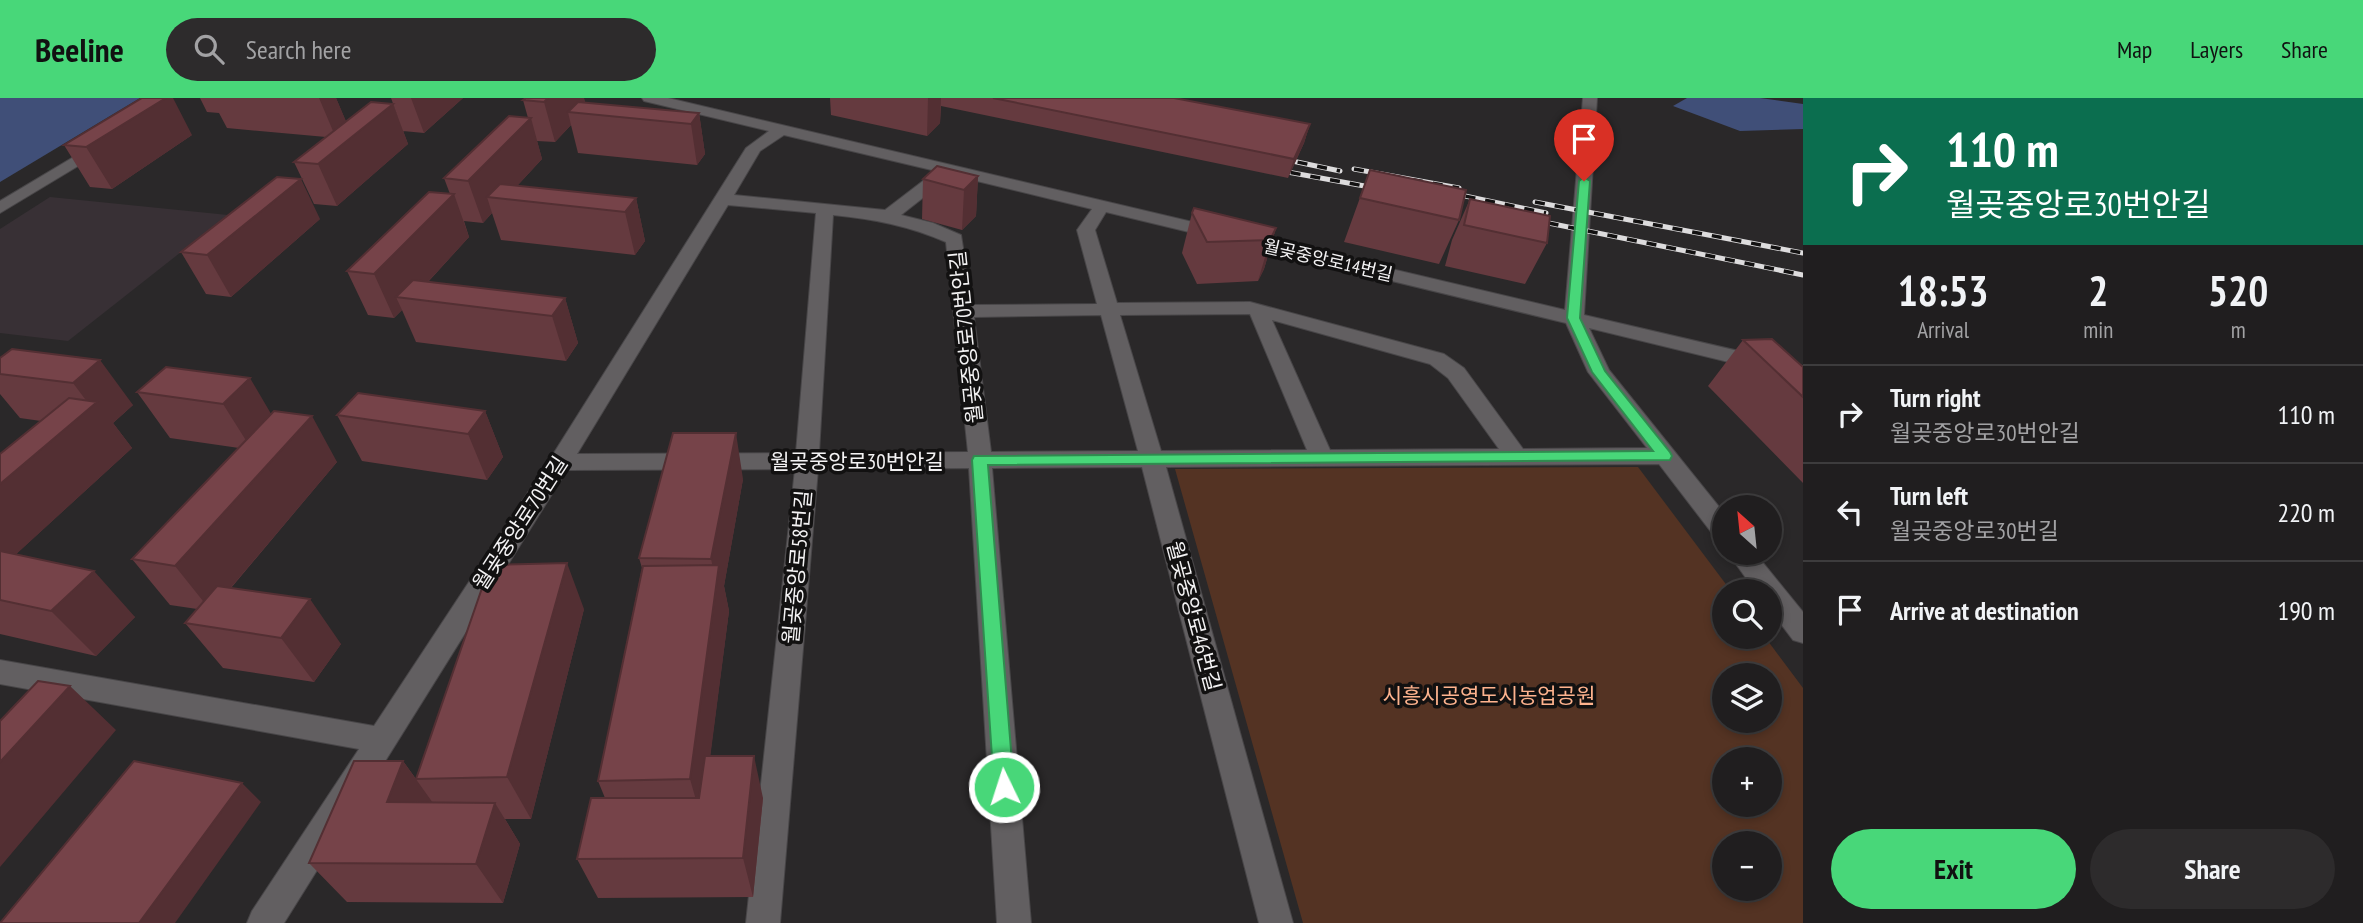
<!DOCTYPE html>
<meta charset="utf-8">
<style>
body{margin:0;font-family:"PT Sans Narrow","Noto Sans KR",sans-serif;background:#2d2b2c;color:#f1f3f6;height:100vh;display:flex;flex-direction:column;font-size:26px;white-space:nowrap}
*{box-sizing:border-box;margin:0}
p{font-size:23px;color:#a2a2a4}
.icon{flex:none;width:38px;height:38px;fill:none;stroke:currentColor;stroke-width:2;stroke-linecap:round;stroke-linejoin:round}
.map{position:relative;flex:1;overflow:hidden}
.drawer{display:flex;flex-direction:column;background:#201e1f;width:560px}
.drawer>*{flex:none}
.hud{background:#0b6e4f;color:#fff;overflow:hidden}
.needle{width:46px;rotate:333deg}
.buttons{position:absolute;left:1712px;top:397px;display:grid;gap:14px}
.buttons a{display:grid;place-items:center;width:70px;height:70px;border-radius:50%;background:#201e1f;box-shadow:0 4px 10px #0003,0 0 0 2px #3d3c3d;font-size:35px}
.pin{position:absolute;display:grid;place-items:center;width:60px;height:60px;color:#fff;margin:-72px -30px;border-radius:50% 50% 50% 0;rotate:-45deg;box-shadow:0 0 7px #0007}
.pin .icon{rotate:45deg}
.me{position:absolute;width:77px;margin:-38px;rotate:356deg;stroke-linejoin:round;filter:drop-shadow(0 0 5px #0008)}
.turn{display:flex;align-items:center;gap:24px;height:147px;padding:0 28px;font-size:32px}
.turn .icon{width:91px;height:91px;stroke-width:2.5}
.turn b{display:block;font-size:49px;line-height:60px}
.eta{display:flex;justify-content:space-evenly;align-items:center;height:119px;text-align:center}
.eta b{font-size:42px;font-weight:600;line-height:49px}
.action{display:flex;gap:14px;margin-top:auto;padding:14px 28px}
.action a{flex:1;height:80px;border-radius:42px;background:#48d779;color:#111;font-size:28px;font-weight:600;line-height:80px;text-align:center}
.action a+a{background:#2d2b2c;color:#f1f3f6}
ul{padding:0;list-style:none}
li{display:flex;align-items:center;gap:21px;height:98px;padding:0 28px;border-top:2px solid #3d3c3d}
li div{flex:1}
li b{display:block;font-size:26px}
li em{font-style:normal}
header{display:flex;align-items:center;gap:42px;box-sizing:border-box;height:98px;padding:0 35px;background:#48d779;color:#111}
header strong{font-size:33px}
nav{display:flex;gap:38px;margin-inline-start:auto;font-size:24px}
.search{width:490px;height:63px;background:#2d2b2c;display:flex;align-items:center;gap:18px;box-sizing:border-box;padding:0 24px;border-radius:38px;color:#a2a2a4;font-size:26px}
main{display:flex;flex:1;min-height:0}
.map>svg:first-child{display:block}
.built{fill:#383035}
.green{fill:#543323;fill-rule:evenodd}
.water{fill:#404f78}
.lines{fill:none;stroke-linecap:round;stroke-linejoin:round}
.minor-casing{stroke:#484648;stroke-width:2}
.minor{fill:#625f61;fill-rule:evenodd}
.rail-casing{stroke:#dddcdd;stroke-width:5}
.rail{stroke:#121111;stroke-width:3.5;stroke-dasharray:10;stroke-linecap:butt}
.wall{fill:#653a3f}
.shaded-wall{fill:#532f33}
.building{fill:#764349;stroke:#532f33;stroke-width:2}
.route{fill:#48d779;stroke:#2f8c4f;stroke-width:2}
.labels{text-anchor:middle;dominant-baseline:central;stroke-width:7;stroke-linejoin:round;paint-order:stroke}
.far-street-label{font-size:18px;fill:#f4f3f4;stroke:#121111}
.street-label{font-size:21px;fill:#f4f3f4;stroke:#121111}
.park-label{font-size:21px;fill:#feb38e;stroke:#121111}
</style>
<header>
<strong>Beeline</strong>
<div class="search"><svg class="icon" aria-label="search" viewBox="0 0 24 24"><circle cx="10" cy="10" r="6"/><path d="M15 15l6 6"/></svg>Search here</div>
<nav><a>Map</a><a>Layers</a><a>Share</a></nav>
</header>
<main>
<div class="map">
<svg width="1803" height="825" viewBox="0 0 1803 825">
<rect width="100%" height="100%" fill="#2a2829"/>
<path class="built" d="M50 99 228 117 68 243 0 235V131Z"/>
<path class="green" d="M1638 369 1731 493 1724 494V539H1765L1803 590V825H1303L1175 371ZM1724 578H1769V623H1724ZM1724 662H1769V707H1724ZM1724 746H1769V791H1724Z"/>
<path class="water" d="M0 0H140L0 84Z
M1687 0H1760L1803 6V31L1740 33 1673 8Z"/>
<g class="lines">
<g class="minor-casing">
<path id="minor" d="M642 0H668L1565 212 1583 0H1597L1584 217 1803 268V282L1589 230 1609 272 1724 415V442L1715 439 1659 366 1166 369 1293 825H1259L1142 369 992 370 1031 825H997L969 370 818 371 780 825H746L795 371 567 372 284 825H247L252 813 359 651 0 586V562L374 628 552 358 746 50 769 33 644 3ZM784 37 936 73 885 112 734 97 760 53ZM952 77 1092 111 1077 132 1097 206 972 207 961 137 933 125 901 117ZM728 107 816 115 796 355 577 356ZM1106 114 1566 225 1588 274 1647 350 1523 351 1464 270 1444 256 1250 204 1117 205 1095 132ZM833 117C874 121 909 128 946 144L968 354 819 355ZM1250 216 1307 352 1161 353 1120 217ZM1101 217 1138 353 991 354 974 219ZM1272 222 1430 266 1448 280 1499 351 1330 352Z
M102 42 108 44 110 47 108 50 0 115V103Z
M1728 455H1755L1803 514V545L1793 542 1769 510V494H1756Z"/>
</g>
<use href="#minor" class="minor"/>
<g class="rail-casing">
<path id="rail" d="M1278 60 1340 73
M1271 71 1381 91
M1354 71 1459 90
M1446 94 1546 115
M1535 104 1803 155
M1529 121 1803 177"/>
</g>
<use href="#rail" class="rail"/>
</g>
<path class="wall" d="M200 0H336L346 24 393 6 408 46 337 108 314 106 294 64 326 39 227 30 219 15 207 14Z
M391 0H463L424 35 403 33Z
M526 0H584L585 5 699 15 705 56 697 67 578 55 571 27 555 44 537 43 542 61 517 88 636 100 645 143 635 157 501 142 492 115 483 125 464 123 469 139 428 184 565 200 578 245 566 263 416 244 402 212 394 220 368 217 347 173 450 96 444 80 528 20 523 2Z
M830 0H1174L1310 26 1304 45 1288 80 941 8 940 25 927 38 831 17Z
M192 37 112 91 90 89 64 47Z
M1370 72 1459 122 1439 166 1344 144Z
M978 78 976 118 962 132 922 121 923 81Z
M1470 101 1547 145 1525 186 1445 168 1452 142Z
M1192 115 1276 130 1264 171 1258 183 1197 186 1182 155Z
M320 121 231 199 206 196 181 154Z
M1743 242 1803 269V385L1708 288Z
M12 251 133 307 113 325 132 350 16 456 135 519 96 558 0 536V356L41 323 20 320 0 296V260Z
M166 269 271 316 337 364 231 490 341 546 314 584 223 570 185 525 197 511 170 507 132 461 239 350 170 340 137 294Z
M485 313 503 359 487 382 362 363 337 317Z
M743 381 724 488 729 513 710 658 763 700 753 799 598 800 577 761 605 700 598 683 642 470 639 460Z
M584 511 531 721H505L520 746 503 805 347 804 309 765 403 663 416 681Z"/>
<path class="shaded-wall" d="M166 0H173L192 37 112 91 86 49Z
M319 0H336L349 30 336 40Z
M411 0H463L424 35Z
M548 0H584L586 11 568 14 571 27 555 44 544 4Z
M928 0H941L940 25 927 38Z
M393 6 408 46 337 108 318 66Z
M699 15 705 56 697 67 691 26Z
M531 20 542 61 505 101 487 99 492 115 483 125 468 83Z
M1310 26 1304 45 1288 80 1294 61Z
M978 78 976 118 962 132 964 92Z
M301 81 320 121 231 199 207 157Z
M454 96 469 139 412 201 396 199 402 212 394 220 374 176Z
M636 100 645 143 635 157 625 114Z
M1276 130 1264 171 1258 183 1270 142Z
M565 200 578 245 566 263 552 218Z
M100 262 133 307 113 325 132 350 0 471V386L91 309 73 285Z
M250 280 277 326 252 352 223 306Z
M485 313 503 359 487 382 468 336Z
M312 318 337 364 211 513 175 468Z
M736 335 743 381 724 488 729 513 702 723 690 681 717 487 711 461Z
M567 465 584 511 531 721 507 679Z
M94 473 135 519 96 558 51 513Z
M310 501 341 546 314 584 281 540Z
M70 588 116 632 0 769V664Z
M754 658 763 700 753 799 743 760Z
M403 663 433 705 387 704Z
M242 685 261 704 175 825H139Z
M495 705 520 746 503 805 476 766Z"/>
<path class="building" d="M142 0H166L86 49 64 47Z
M526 0H548L544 4 523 2Z
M993 0H1174L1310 26 1294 61Z
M371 4 393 6 318 66 294 64Z
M578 4 699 15 691 26 568 14Z
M509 18 531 20 468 83 444 80Z
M937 68 978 78 964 92 923 81Z
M1370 72 1466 92 1459 122 1360 100Z
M277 79 301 81 207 157 181 154Z
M500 86 636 100 625 114 487 99Z
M429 94 454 96 374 176 347 173Z
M1470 101 1550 118 1547 145 1464 127Z
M1194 110 1276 130 1270 142 1207 144 1192 115Z
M413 182 565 200 552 218 396 199Z
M1772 241 1803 269V299L1743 242Z
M12 251 100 262 73 285 0 276V260Z
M166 269 250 280 223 306 137 294Z
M358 295 485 313 468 336 337 317Z
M69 300 97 304 0 386V356Z
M274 313 312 318 175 468 132 461Z
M673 335H736L711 461 639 460Z
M0 453 94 473 51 513 0 502Z
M567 465 507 679 416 681 490 467Z
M719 467 690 681 598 683 643 468Z
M217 488 310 501 281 540 185 525Z
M38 583 70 588 0 664V623Z
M705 658H754L743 760 577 761 591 700H699Z
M134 663 242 685 139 825H0Z
M354 663H403L387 704 495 705 476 766 309 765Z"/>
<path class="route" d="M1584 79 1590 83 1580 220 1605 273 1670 354 1672 358 1670 362 988 367 1014 689 1011 695 1004 698 997 695 994 689 972 362 974 358 1653 353 1592 274 1567 220 1579 83Z"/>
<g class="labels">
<g class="far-street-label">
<text transform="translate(1328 162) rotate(13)">월곶중앙로14번길</text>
</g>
<g class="street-label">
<text transform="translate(966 239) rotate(-96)">월곶중앙로70번안길</text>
<text x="857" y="363">월곶중앙로30번안길</text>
<text transform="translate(520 425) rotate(-57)">월곶중앙로70번길</text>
<text transform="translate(797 469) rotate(-85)">월곶중앙로58번길</text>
<text transform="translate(1194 518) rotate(75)">월곶중앙로46번길</text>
</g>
<g class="park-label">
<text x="1489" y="597">시흥시공영도시농업공원</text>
</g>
</g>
</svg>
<div class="buttons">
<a><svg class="needle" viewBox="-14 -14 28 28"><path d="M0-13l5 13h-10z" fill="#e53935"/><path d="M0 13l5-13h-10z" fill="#a2a2a4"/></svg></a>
<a><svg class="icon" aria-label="search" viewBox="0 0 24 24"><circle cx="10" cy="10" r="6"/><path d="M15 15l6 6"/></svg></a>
<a><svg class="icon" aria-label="layers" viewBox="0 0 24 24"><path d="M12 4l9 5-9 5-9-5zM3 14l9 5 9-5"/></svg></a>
<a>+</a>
<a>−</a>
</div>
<div class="pin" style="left:1584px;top:83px;background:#d93025"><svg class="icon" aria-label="arrive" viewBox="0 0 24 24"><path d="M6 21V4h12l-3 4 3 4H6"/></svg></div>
<svg class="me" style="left:1004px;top:689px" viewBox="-20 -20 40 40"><circle r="17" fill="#48d779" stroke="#fff" stroke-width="3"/><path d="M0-11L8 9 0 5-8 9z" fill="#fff"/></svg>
</div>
<section class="drawer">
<div class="hud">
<div class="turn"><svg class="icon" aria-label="right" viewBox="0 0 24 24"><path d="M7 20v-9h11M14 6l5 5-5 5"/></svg><div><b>110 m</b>월곶중앙로30번안길</div></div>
</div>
<div class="eta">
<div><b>18:53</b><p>Arrival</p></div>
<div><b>2</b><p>min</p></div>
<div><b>520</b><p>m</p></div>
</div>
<ul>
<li><svg class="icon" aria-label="right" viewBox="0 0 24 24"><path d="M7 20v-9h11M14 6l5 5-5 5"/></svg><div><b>Turn right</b><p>월곶중앙로30번안길</p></div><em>110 m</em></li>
<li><svg class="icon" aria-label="left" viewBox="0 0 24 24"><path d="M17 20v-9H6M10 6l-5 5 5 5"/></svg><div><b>Turn left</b><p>월곶중앙로30번길</p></div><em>220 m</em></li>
<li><svg class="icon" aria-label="arrive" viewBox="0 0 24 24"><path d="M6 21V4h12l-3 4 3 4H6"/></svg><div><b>Arrive at destination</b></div><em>190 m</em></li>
</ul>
<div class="action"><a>Exit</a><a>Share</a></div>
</section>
</main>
